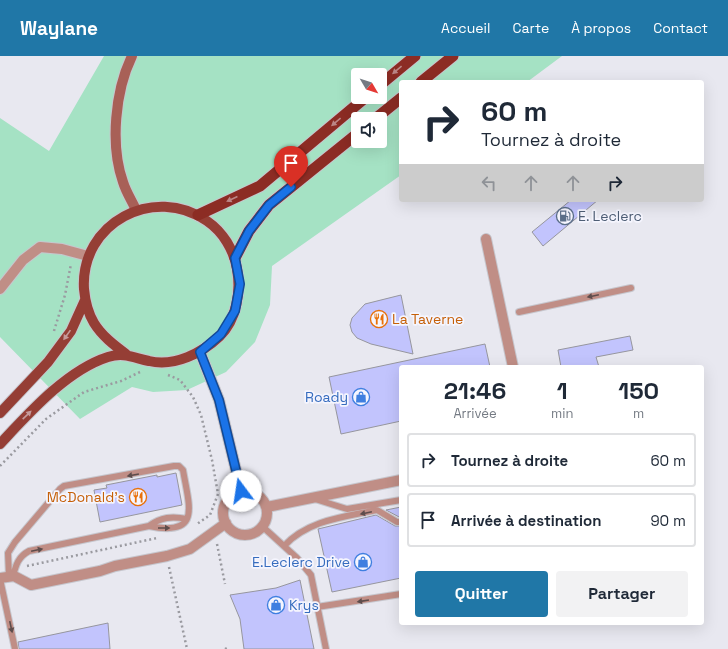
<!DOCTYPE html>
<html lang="fr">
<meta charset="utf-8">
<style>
body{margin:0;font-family:"Space Grotesk",sans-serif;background:#f2f2f3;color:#1f2937;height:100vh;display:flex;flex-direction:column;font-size:15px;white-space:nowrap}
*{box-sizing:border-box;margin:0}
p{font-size:13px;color:#747a83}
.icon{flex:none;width:22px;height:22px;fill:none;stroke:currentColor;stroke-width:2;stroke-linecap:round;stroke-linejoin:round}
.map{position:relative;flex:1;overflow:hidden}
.panel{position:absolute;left:399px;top:309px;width:305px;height:260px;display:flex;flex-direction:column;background:#fff;border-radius:4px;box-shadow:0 4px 16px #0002}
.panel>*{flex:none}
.hud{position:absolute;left:399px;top:24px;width:305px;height:122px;border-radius:4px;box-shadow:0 4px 16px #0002;background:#fff;color:#1f2937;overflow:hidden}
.needle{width:26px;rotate:129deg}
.controls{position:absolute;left:351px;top:12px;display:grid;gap:8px}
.controls a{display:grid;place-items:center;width:36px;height:36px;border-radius:4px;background:#fff;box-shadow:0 4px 16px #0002;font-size:20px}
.pin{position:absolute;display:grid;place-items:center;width:34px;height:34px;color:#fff;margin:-41px -17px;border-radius:50% 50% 50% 0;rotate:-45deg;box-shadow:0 0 4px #0007}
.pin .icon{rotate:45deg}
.me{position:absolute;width:44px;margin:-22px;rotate:346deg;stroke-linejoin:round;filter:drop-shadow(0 0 3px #0008)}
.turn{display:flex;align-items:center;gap:14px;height:84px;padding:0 16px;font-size:18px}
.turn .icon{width:52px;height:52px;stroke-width:2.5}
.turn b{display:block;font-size:28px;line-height:34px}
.lanes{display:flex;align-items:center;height:38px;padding:0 16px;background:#0003;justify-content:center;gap:20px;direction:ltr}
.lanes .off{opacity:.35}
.eta{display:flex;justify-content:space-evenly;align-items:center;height:68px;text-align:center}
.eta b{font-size:24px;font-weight:600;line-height:28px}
.cta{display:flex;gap:8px;margin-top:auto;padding:8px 16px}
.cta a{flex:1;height:46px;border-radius:4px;background:#2077a7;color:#fff;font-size:16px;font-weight:600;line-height:46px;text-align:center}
.cta a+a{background:#f2f2f3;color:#1f2937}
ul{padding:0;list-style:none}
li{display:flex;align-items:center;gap:12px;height:54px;margin:0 8px 6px;padding:0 8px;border:2px solid #e0e1e3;border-radius:4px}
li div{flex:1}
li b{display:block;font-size:15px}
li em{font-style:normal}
header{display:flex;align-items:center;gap:24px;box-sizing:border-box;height:56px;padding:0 20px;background:#2077a7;color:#fff}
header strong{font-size:19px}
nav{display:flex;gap:22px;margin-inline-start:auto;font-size:14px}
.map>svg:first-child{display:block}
.green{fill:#a5e2c4;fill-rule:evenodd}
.building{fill:#c2c4fd;stroke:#96969e}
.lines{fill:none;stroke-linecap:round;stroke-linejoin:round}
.service-casing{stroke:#c6c6cd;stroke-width:8}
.minor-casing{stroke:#c6c6cd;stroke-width:12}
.secondary-casing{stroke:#c6c6cd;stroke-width:12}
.primary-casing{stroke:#c6c6cd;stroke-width:12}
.trunk-casing{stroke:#c6c6cd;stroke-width:13}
.path{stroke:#9a9aa0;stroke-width:2.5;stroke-dasharray:2 3;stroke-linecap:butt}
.service{stroke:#c08e86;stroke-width:6}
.minor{stroke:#c08e86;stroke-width:10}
.secondary{stroke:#a86057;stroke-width:10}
.primary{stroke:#953e35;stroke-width:10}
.trunk{stroke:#8c2c24;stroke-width:11}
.oneway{fill:#bb8686}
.oneway2{fill:#5e4d4c}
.oneway3{fill:#c59a9a}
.route-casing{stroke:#114b97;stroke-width:10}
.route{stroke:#1a73e8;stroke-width:7}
.labels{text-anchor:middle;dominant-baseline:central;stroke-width:3.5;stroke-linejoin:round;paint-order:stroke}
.service-label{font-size:14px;fill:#4e5e75;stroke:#f5f5fe;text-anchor:start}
.food-label{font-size:14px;fill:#c56008;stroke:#f5f5fe;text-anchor:start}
.shop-label{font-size:14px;fill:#366cbe;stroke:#f5f5fe;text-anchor:end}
</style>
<header>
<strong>Waylane</strong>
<nav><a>Accueil</a><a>Carte</a><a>À propos</a><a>Contact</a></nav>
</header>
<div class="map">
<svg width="728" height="593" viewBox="0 0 728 593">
<rect width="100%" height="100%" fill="#e8e8f0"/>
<path class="green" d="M104 0H562L527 26H401V119L272 210 270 249 255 286 226 316 187 334 153 336 132 331 80 363 0 281V62L49 95ZM358 19H380V41H358ZM358 63H380V85H358Z"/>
<path class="building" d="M571 144H598L543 190 532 176Z
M401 239 413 298 371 288 357 282 352 276 350 269 352 262 365 248Z
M630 280 633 294 596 301 599 311H561L558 294Z
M485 288 490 311H401V365L341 378 329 321Z
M176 417 182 449 100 466 94 434 107 432 106 429 157 419V421Z
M401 451V462L386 454Z
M376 459 395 470H401V522L332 536 318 473Z
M300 524 314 593H244L240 563 230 539 276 532Z
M108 567 110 593H19L18 586Z"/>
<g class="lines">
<g class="service-casing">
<path id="service" d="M519 256 631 232
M315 443 347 453 401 444
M149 470C161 461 172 460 187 463
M263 471 297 502 311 519 326 593
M284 490C308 464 344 461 377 454L397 466H401
M9 521 8 497 15 486 60 433 64 430 174 410H179L183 414C189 450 202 481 149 470L29 495C18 501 16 509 13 520
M0 523 15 593
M317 551 401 538"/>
</g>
<g class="minor-casing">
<path id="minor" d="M486 183 513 311
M0 233 23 204 40 191 62 193 88 200
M200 296 219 344 241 435
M223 457a22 22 0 1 1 44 0a22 22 0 1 1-44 0Z
M267 451 401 424
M0 522 14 520 31 529 100 515 115 510 167 500 190 493 226 467"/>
</g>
<g class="secondary-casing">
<path id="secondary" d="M132 0C115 35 110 89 123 126 126 136 132 145 136 154"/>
</g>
<g class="primary-casing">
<path id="primary" d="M0 357 48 306 71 275 85 244
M0 388C29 357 67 314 108 301 124 296 134 302 149 305 175 311 202 297 220 280 237 263 241 235 237 213 234 194 223 176 207 165 154 128 80 167 84 233 85 244 88 257 94 267 102 280 114 289 126 298"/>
</g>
<g class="trunk-casing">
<path id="trunk" d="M421 26 453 0
M380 29 415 0
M375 63 401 42
M198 159 260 130 366 41
M235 202 249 175 269 149 358 77"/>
</g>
<path class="path" d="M54 275 65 239 71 208
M168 319 180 324 193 341 201 359 212 404 218 438 210 459 197 468
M0 410 46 363 84 336 121 325 140 316
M217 488 225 528
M27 510 157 482
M169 511 187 593
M225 593 227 592"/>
<use href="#service" class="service"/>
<use href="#minor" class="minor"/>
<use href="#secondary" class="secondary"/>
<use href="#primary" class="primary"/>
<use href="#trunk" class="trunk"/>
</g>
<defs><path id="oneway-solid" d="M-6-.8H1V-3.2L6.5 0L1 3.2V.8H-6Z"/></defs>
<g class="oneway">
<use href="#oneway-solid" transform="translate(397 14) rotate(140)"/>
<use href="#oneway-solid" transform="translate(336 66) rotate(140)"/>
<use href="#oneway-solid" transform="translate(232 143) rotate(155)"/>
</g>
<g class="oneway2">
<use href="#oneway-solid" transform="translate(593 240) rotate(168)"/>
<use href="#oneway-solid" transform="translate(133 419) rotate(170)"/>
<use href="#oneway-solid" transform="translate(366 457) rotate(168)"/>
<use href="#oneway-solid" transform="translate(164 472)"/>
<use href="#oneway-solid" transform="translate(37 494) rotate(-12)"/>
<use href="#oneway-solid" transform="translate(363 545) rotate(171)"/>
<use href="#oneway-solid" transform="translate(11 571) rotate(78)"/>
</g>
<g class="oneway3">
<use href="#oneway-solid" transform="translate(67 279) rotate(125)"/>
<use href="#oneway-solid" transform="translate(27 359) rotate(-44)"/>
</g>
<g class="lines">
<g class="route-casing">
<path id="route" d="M241 435 219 344 200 296 221 278 235 255 240 228 235 202 249 175 269 149 291 131"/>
</g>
<use href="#route" class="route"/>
</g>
<defs>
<g id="fuel-ring" transform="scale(0.9)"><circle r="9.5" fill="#f5f5fe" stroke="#5c6f8a" stroke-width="1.5"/><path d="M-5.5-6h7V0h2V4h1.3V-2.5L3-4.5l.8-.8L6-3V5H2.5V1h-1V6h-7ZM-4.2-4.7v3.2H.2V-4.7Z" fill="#5c6f8a"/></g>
<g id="restaurant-ring" transform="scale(0.9)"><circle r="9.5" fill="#f5f5fe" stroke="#e8710a" stroke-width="1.5"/><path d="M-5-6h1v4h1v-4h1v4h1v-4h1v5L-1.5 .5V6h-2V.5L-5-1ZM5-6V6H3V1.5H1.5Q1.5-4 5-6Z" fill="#e8710a"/></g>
<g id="shop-ring" transform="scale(0.9)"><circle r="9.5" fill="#f5f5fe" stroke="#3f7fe0" stroke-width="1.5"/><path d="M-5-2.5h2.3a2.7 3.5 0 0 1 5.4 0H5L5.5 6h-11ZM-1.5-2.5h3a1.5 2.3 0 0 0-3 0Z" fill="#3f7fe0"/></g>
</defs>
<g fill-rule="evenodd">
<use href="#fuel-ring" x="565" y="160"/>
<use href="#restaurant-ring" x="379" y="263"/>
<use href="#shop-ring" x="361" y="341"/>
<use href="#restaurant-ring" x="138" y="441"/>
<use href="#shop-ring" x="363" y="506"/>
<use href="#shop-ring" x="276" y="549"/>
</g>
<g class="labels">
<g class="service-label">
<text x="578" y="160">E. Leclerc</text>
</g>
<g class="food-label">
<text x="392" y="263">La Taverne</text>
<text x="125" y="441" text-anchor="end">McDonald's</text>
</g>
<g class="shop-label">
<text x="348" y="341">Roady</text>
<text x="350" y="506">E.Leclerc Drive</text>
<text x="289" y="549" text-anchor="start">Krys</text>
</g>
</g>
</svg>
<div class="controls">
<a><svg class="needle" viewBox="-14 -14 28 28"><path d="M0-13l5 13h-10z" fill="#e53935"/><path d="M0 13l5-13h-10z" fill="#747a83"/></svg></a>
<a><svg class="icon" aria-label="sound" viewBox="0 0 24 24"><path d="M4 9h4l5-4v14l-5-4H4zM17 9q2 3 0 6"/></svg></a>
</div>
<div class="pin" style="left:291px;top:131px;background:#d93025"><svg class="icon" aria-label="arrive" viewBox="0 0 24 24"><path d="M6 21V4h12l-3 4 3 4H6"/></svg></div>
<svg class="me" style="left:241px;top:435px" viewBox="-20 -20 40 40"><circle r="19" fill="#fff"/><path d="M0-13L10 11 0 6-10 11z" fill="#1a73e8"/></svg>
<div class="hud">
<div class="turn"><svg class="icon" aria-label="right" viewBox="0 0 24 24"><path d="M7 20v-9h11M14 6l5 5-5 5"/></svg><div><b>60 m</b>Tournez à droite</div></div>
<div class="lanes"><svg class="icon off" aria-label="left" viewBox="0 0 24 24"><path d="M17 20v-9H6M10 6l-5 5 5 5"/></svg><svg class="icon off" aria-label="ahead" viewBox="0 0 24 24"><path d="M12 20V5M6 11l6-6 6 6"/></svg><svg class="icon off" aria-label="ahead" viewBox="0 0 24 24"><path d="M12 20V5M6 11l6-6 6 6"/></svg><svg class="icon" aria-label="right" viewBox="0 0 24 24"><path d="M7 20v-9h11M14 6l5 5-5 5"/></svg></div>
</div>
<section class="panel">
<div class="eta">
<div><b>21:46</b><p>Arrivée</p></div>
<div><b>1</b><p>min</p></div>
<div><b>150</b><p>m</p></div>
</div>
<ul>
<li><svg class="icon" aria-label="right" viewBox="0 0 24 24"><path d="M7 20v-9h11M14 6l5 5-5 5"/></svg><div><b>Tournez à droite</b></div><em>60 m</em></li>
<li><svg class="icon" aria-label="arrive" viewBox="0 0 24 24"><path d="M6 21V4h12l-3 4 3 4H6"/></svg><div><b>Arrivée à destination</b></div><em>90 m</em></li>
</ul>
<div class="cta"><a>Quitter</a><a>Partager</a></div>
</section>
</div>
